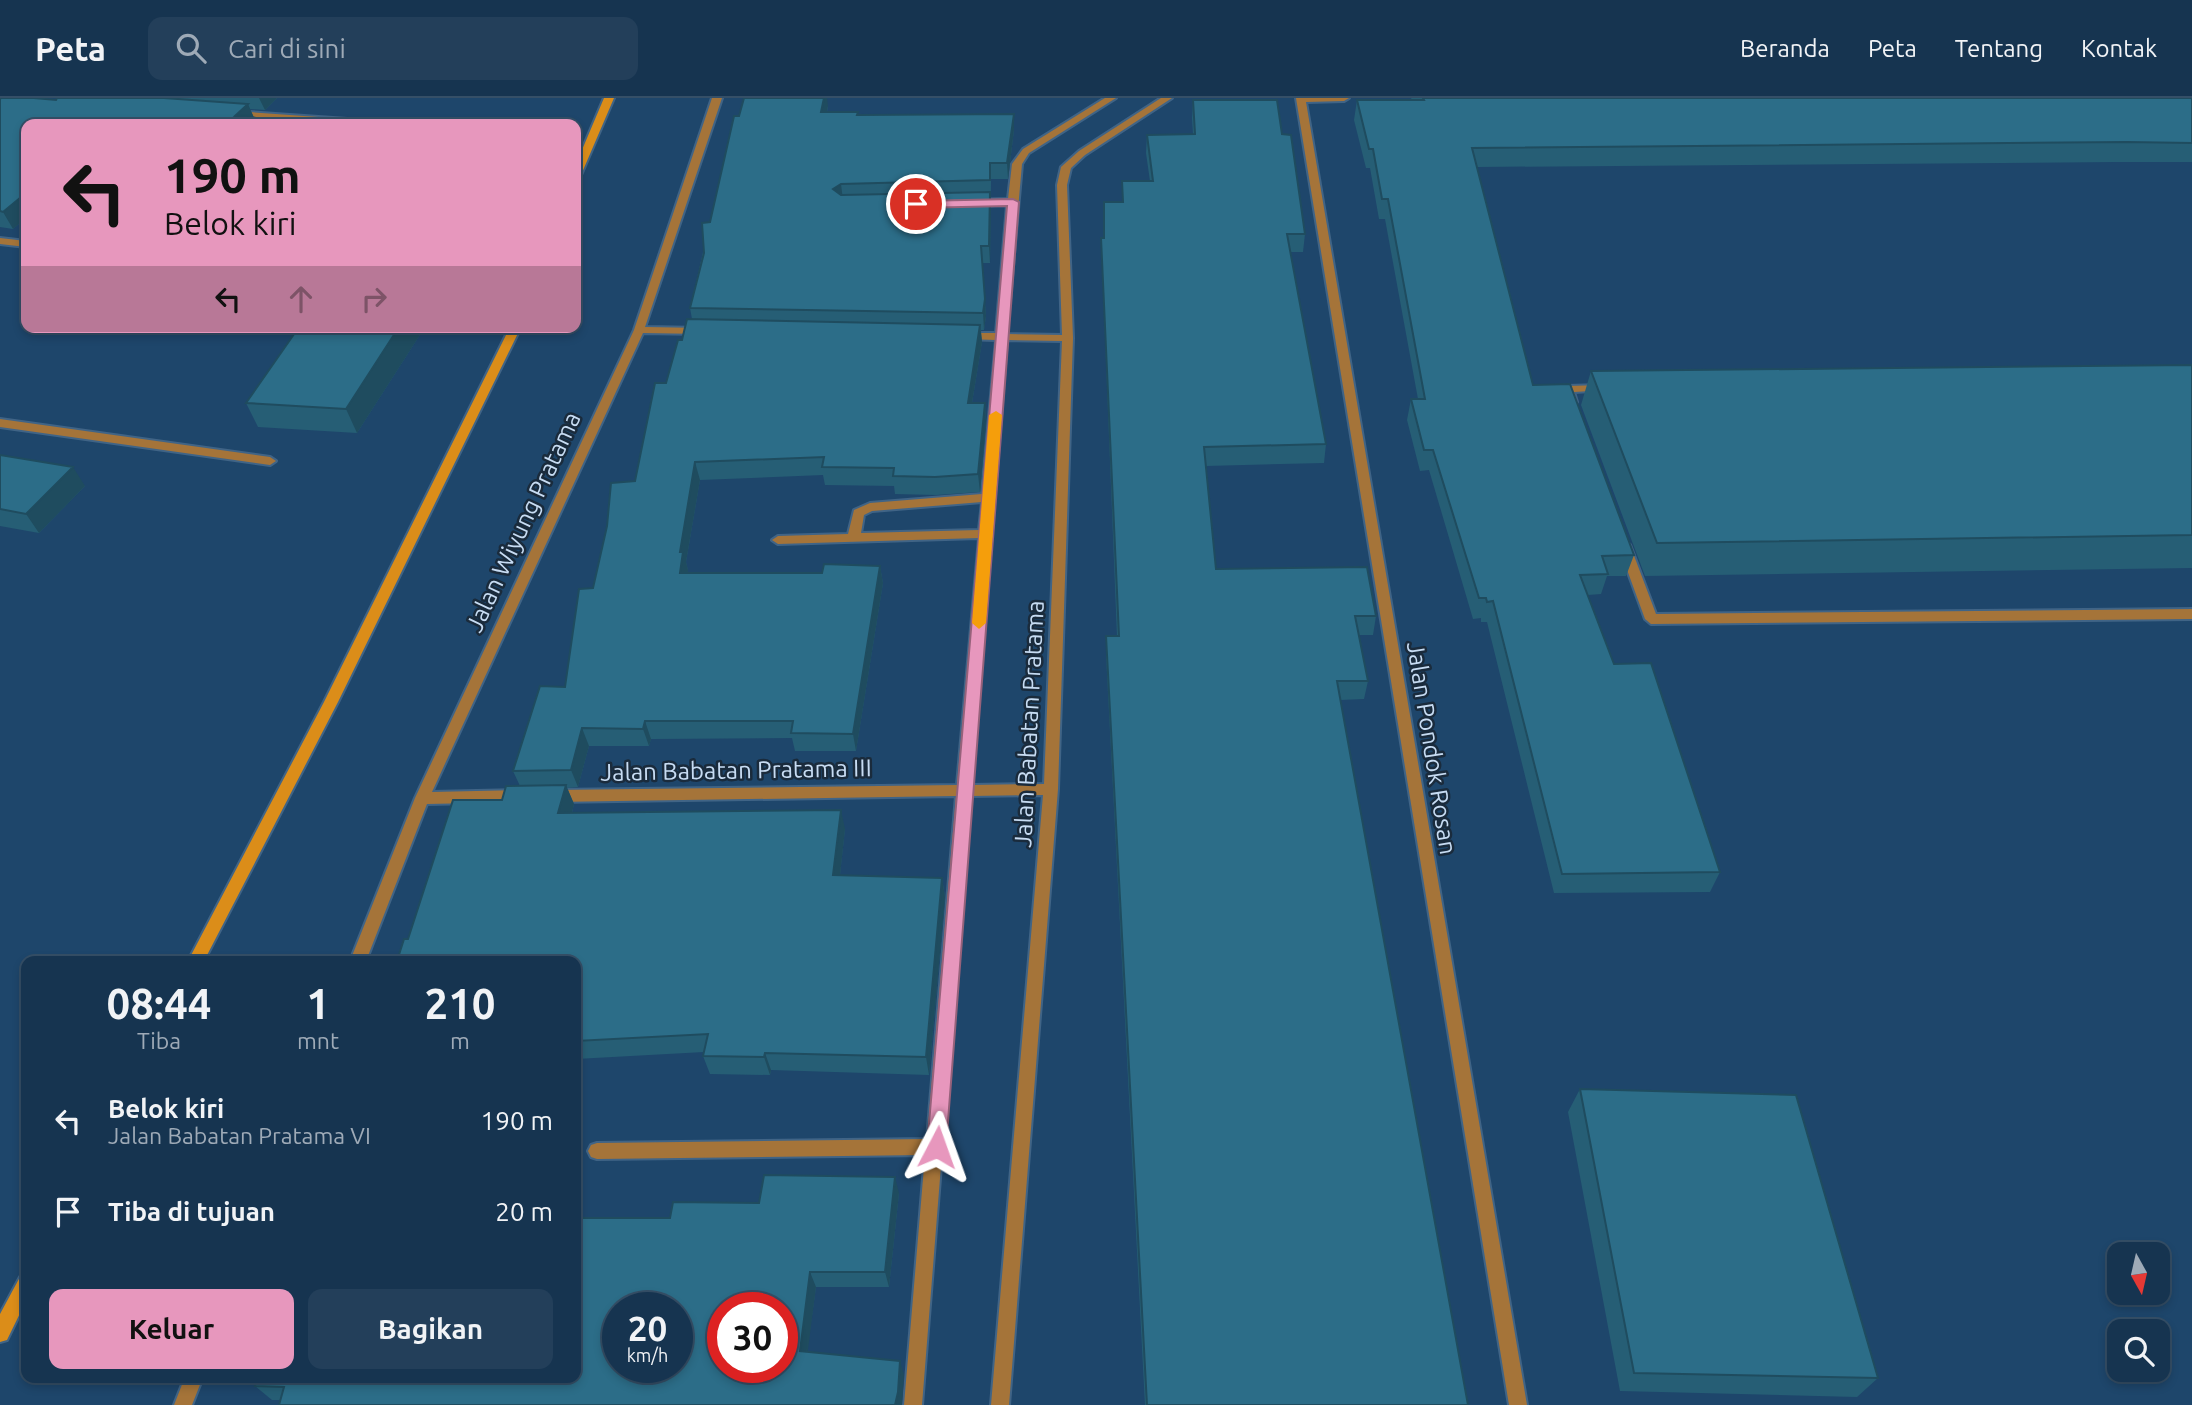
<!DOCTYPE html>
<html lang="id">
<style>
body{margin:0;font-family:Ubuntu,sans-serif;background:#233f5a;color:#f1f3f6;height:100vh;display:flex;flex-direction:column;font-size:26px;white-space:nowrap}
*{box-sizing:border-box;margin:0}
p{font-size:23px;color:#9eaab7}
.icon{flex:none;width:38px;height:38px;fill:none;stroke:currentColor;stroke-width:2;stroke-linecap:round;stroke-linejoin:round}
.map{position:relative;flex:1;overflow:hidden}
.details{position:absolute;left:21px;top:858px;width:560px;height:427px;display:flex;flex-direction:column;background:#163450;border-radius:14px;box-shadow:0 4px 10px #0003,0 0 0 2px #354f67}
.details>*{flex:none}
.guide{position:absolute;left:21px;top:21px;width:560px;height:214px;border-radius:14px;box-shadow:0 4px 10px #0003,0 0 0 2px #354f67;background:#e797bd;color:#111;overflow:hidden}
.needle{width:46px;rotate:172deg}
.tools{position:absolute;left:2107px;top:1144px;display:grid;gap:14px}
.tools a{display:grid;place-items:center;width:63px;height:63px;border-radius:14px;background:#163450;box-shadow:0 4px 10px #0003,0 0 0 2px #354f67;font-size:35px}
.speed{position:absolute;left:602px;top:1194px;display:flex;gap:14px;font-size:35px;font-weight:700;text-align:center}
.speed>*{display:grid;place-content:center;width:91px;height:91px;border-radius:50%;background:#163450;box-shadow:0 4px 10px #0003,0 0 0 2px #354f67;line-height:1}
.speed small{font-size:18px;font-weight:400}
.speed .limit{border:10px solid #d22;background:#fff;color:#111}
.pin{position:absolute;display:grid;place-items:center;width:60px;height:60px;color:#fff;margin:-30px;border:4px solid #fff;border-radius:50%;box-shadow:0 2px 7px #0007}
.me{position:absolute;width:77px;margin:-38px;rotate:4deg;stroke-linejoin:round;filter:drop-shadow(0 0 5px #0008)}
.turn{display:flex;align-items:center;gap:24px;height:147px;padding:0 28px;font-size:32px}
.turn .icon{width:91px;height:91px;stroke-width:2.5}
.turn b{display:block;font-size:49px;line-height:60px}
.lanes{display:flex;align-items:center;height:66px;padding:0 28px;background:#0003;justify-content:center;gap:35px;direction:ltr}
.lanes .off{opacity:.35}
.eta{display:flex;justify-content:space-evenly;align-items:center;height:119px;text-align:center}
.eta b{font-size:42px;font-weight:700;line-height:49px}
.cta{display:flex;gap:14px;margin-top:auto;padding:14px 28px}
.cta a{flex:1;height:80px;border-radius:14px;background:#e797bd;color:#111;font-size:28px;font-weight:700;line-height:80px;text-align:center}
.cta a+a{background:#233f5a;color:#f1f3f6}
ul{padding:0;list-style:none}
li{display:flex;align-items:center;gap:21px;height:91px;padding:0 28px}
li div{flex:1}
li b{display:block;font-size:26px}
li em{font-style:normal}
header{display:flex;align-items:center;gap:42px;box-sizing:border-box;height:98px;padding:0 35px;background:#163450;border-bottom:2px solid #354f67}
header strong{font-size:33px}
nav{display:flex;gap:38px;margin-inline-start:auto;font-size:24px}
.search{width:490px;height:63px;background:#233f5a;display:flex;align-items:center;gap:18px;box-sizing:border-box;padding:0 24px;border-radius:14px;color:#9eaab7;font-size:26px}
.map>svg:first-child{display:block}
.lines{fill:none;stroke-linecap:round;stroke-linejoin:round}
.lane-casing{stroke:#406486;stroke-width:4}
.street-casing{stroke:#406486;stroke-width:4}
.secondary-casing{stroke:#406486;stroke-width:4}
.lane{fill:#a57439;fill-rule:evenodd}
.street{fill:#a57439;fill-rule:evenodd}
.secondary{fill:#db8d19;fill-rule:evenodd}
.wall{fill:#265e75}
.shaded-wall{fill:#1f4c5f}
.building{fill:#2c6d88;stroke:#1f4c5f;stroke-width:2;fill-rule:evenodd}
.route{fill:#e797bd;stroke:#96627b;stroke-width:2}
.slow{fill:#f59e0b}
.labels{text-anchor:middle;dominant-baseline:central;stroke-width:5;stroke-linejoin:round;paint-order:stroke}
.street-label{font-size:24px;fill:#c7dcf3;stroke:#1a2b3c}
</style>
<header>
<strong>Peta</strong>
<div class="search"><svg class="icon" aria-label="search" viewBox="0 0 24 24"><circle cx="10" cy="10" r="6"/><path d="M15 15l6 6"/></svg>Cari di sini</div>
<nav><a>Beranda</a><a>Peta</a><a>Tentang</a><a>Kontak</a></nav>
</header>
<div class="map">
<svg width="2192" height="1307" viewBox="0 0 2192 1307">
<rect width="100%" height="100%" fill="#1e466b"/>
<g class="lines">
<g class="lane-casing">
<path id="lane" d="M1603 287 1607 288V292L1574 294 1577 304 1571 308 1565 304 1561 291 1567 288Z
M1624 443 1630 447 1656 516 2192 511V521L1651 526 1645 521 1618 447Z"/>
</g>
<g class="street-casing">
<path id="street" d="M712 0H722L645 229 703 230 708 233 703 236 643 235 432 694 522 692 527 694 529 698 527 702 522 704 427 706 366 863H350L415 700 634 232Z
M1105 0H1116L1029 55 1022 66 1007 236 1062 237 1057 87 1061 69 1079 53 1161 0H1172L1085 57 1071 70 1067 87 1073 240 1058 691 1009 1307H991L1043 697 971 698 943 1044 945 1049 942 1055 922 1307H904L925 1057 597 1061 591 1059 588 1053 591 1047 597 1045 927 1041 956 698 553 704 548 702 546 698 548 694 553 692 957 687 979 440 778 446 772 442 778 438 848 436 854 412 870 405 982 396 996 242 965 241 960 238 965 235H996L1007 107 971 108 966 105 971 102 1008 101 1012 66 1023 51ZM1007 242 1062 243 1044 686 972 687ZM982 404 979 432 861 435 864 417 872 413Z
M1296 0H1349L1344 3 1306 4 1527 1307H1509Z
M233 13 376 23 381 26H340L230 18 228 16Z
M0 140 26 143V149L0 146Z
M0 321 270 359 276 363 270 367 0 329Z
M185 1279H203L192 1307H174Z"/>
</g>
<g class="secondary-casing">
<path id="secondary" d="M604 0H614L581 77 576 80V66Z
M510 229H521L338 604 204 863H188L324 604Z
M26 1176V1203L7 1242 0 1244V1216L20 1179Z"/>
</g>
<use href="#lane" class="lane"/>
<use href="#street" class="street"/>
<use href="#secondary" class="secondary"/>
</g>
<path class="wall" d="M57 0H277L265 12 250 11 254 20 26 26V120L13 131 0 129V1L56 2Z
M1411 0H2192V64H2116L1477 69 1533 287 1634 457 1626 478H1607L1601 496 1588 497 1614 566 1720 774 1710 794 1554 795 1487 524H1481V520L1473 521 1429 372 1420 373 1407 322 1411 301H1418L1385 121H1379L1370 70H1366L1354 22 1357 2H1412Z
M1193 2 1282 36 1305 136 1303 154H1290L1326 346 1324 365 1206 368 1216 471 1376 518 1373 537H1358L1368 583 1364 601 1340 602 1468 1307H1145L1106 557V538H1117L1101 140H1104L1122 104V83H1150L1146 55 1147 37 1193 36 1192 20Z
M828 8 827 14H858V17L1014 16V32L1008 81H991L990 165H982L986 218 984 232H981L982 244 972 305H985L986 323 980 394 936 397 895 396 894 388 825 387 823 377 700 382 686 464 688 472 687 475H822L880 468 883 485 856 653H795L792 640 651 641 649 648H589L578 689 567 690 574 706 572 715 845 731 840 777 942 780 945 799 929 977 771 972 770 977 710 976 703 958 704 954 576 961V863L408 841 502 702 520 688 513 673 565 589 593 490 635 383 666 285 682 242 692 221 690 210 710 124Z
M299 229H425L357 335 258 329 246 305Z
M2192 267V470L1645 478 1581 307 1591 273Z
M0 357 85 388 39 435 0 428Z
M1580 991 1878 1280 1857 1299 1620 1293 1568 1014Z
M899 1095 889 1189H816L807 1254 904 1277 280 1302H272L255 1288 670 1120 759 1105Z"/>
<path class="shaded-wall" d="M259 0H277L265 12Z
M822 0H827L828 8 823 30 821 14Z
M248 6 255 22 235 18Z
M1014 16V32L1008 81 1007 65Z
M841 86 843 102 833 91Z
M990 94 991 110 990 165 989 148Z
M26 95V120L13 131 3 114Z
M985 201 986 218 984 232 983 215Z
M980 227 982 244 969 323 968 305Z
M399 229H425L357 335 346 311Z
M985 305 986 323 980 394 978 376Z
M695 364 700 382 686 464 688 472 685 493 680 475V454Z
M73 369 85 388 39 435 26 416Z
M880 468 883 485 856 653 853 636Z
M645 623 651 641 649 648 643 631Z
M582 630 589 648 578 689 571 672Z
M566 687 574 706 567 735 558 715Z
M841 712 845 731 838 796 833 777Z
M942 780 945 799 929 977 926 959Z
M765 955 771 972 770 977 764 959Z
M895 1079 899 1095 889 1189 885 1174Z
M810 1174 816 1189 806 1267 800 1253Z
M900 1263 904 1277 902 1307H895Z"/>
<path class="building" d="M1 0H34L56 2 57 0H164L248 6 235 18 303 24 301 26H26V95L3 114 0 113V1Z
M744 0H824L821 14H858L857 17 1014 16 1007 65H990V82L841 86 833 91 841 97 990 94 989 148H981L985 201 983 215 690 210 704 155 702 125 710 124 734 18H739Z
M1423 0H2192V45L2127 44 1472 50 1533 287 1570 286 1634 457 1602 458 1608 476 1580 477 1614 566 1651 565 1720 774 1562 776 1493 503 1487 504 1486 500H1479L1433 352H1424L1411 301H1425L1388 101H1382L1373 51H1369L1357 2H1424Z
M1193 2H1277L1282 36 1291 37 1305 136H1287L1326 346 1204 349 1216 471 1367 469 1376 518H1355L1368 583H1337L1468 1307H1147L1106 538H1119L1101 140H1104V104H1123L1122 83H1153L1147 37 1195 36Z
M687 221 980 227 968 305H985L978 376 935 379 893 378 894 370 822 369 824 359 695 364 680 454H683L680 475H822L824 466 880 468 853 636 791 635 793 623H645L643 631 582 630 571 672 513 673 540 588 565 589 579 491 593 490 607 428 611 385 635 383 655 285H666L678 242H682Z
M299 229H399L346 311 246 305Z
M2192 267V437L1657 445 1591 273Z
M0 357 73 369 26 416 0 411Z
M566 687 558 715 841 712 833 777 942 780 926 959 765 955 764 959 703 958 708 936 576 943V863H397L404 841H408L453 702H502L506 688Z
M1580 991 1796 997 1878 1280 1634 1275Z
M764 1077 895 1079 885 1174H810L800 1253 900 1263 898 1294 895 1307H279L284 1289 255 1288 258 1279H576V1120H670L673 1104 759 1105ZM618 1209H677V1269H618ZM723 1209H782V1269H723Z"/>
<path class="route" d="M1013 101 1019 104 946 1049 944 1056 937 1058 930 1056 927 1049 1007 108 916 110 910 106 916 103Z"/>
<path class="slow" d="M996 313 1002 317 986 525 979 531 972 525 989 317Z"/>
<g class="labels">
<g class="street-label">
<text transform="translate(523 424) rotate(-65)">Jalan Wiyung Pratama</text>
<text transform="translate(1029 626) rotate(-87)">Jalan Babatan Pratama</text>
<text transform="translate(1432 650) rotate(81)">Jalan Pondok Rosan</text>
<text transform="translate(736 672) rotate(-1)">Jalan Babatan Pratama III</text>
</g>
</g>
</svg>
<div class="tools">
<a><svg class="needle" viewBox="-14 -14 28 28"><path d="M0-13l5 13h-10z" fill="#e53935"/><path d="M0 13l5-13h-10z" fill="#9eaab7"/></svg></a>
<a><svg class="icon" aria-label="search" viewBox="0 0 24 24"><circle cx="10" cy="10" r="6"/><path d="M15 15l6 6"/></svg></a>
</div>
<div class="speed"><div>20<small>km/h</small></div><div class="limit">30</div></div>
<div class="pin" style="left:916px;top:106px;background:#d93025"><svg class="icon" aria-label="arrive" viewBox="0 0 24 24"><path d="M6 21V4h12l-3 4 3 4H6"/></svg></div>
<svg class="me" style="left:937px;top:1049px" viewBox="-20 -20 40 40"><path d="M0-17L14 15 0 8-14 15z" fill="#e797bd" stroke="#fff" stroke-width="4"/></svg>
<div class="guide">
<div class="turn"><svg class="icon" aria-label="left" viewBox="0 0 24 24"><path d="M17 20v-9H6M10 6l-5 5 5 5"/></svg><div><b>190 m</b>Belok kiri</div></div>
<div class="lanes"><svg class="icon" aria-label="left" viewBox="0 0 24 24"><path d="M17 20v-9H6M10 6l-5 5 5 5"/></svg><svg class="icon off" aria-label="ahead" viewBox="0 0 24 24"><path d="M12 20V5M6 11l6-6 6 6"/></svg><svg class="icon off" aria-label="right" viewBox="0 0 24 24"><path d="M7 20v-9h11M14 6l5 5-5 5"/></svg></div>
</div>
<section class="details">
<div class="eta">
<div><b>08:44</b><p>Tiba</p></div>
<div><b>1</b><p>mnt</p></div>
<div><b>210</b><p>m</p></div>
</div>
<ul>
<li><svg class="icon" aria-label="left" viewBox="0 0 24 24"><path d="M17 20v-9H6M10 6l-5 5 5 5"/></svg><div><b>Belok kiri</b><p>Jalan Babatan Pratama VI</p></div><em>190 m</em></li>
<li><svg class="icon" aria-label="arrive" viewBox="0 0 24 24"><path d="M6 21V4h12l-3 4 3 4H6"/></svg><div><b>Tiba di tujuan</b></div><em>20 m</em></li>
</ul>
<div class="cta"><a>Keluar</a><a>Bagikan</a></div>
</section>
</div>
